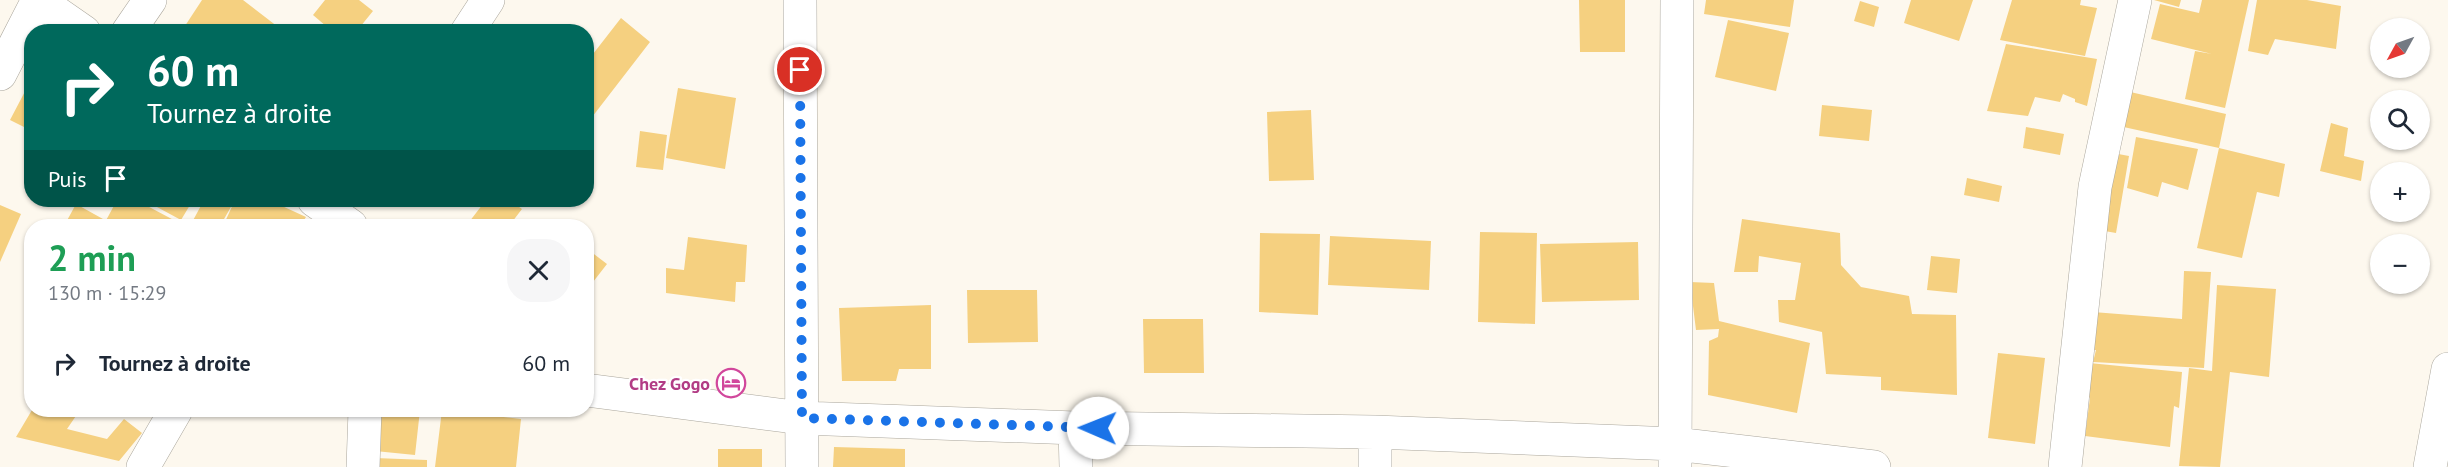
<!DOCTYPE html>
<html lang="fr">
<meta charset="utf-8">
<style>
body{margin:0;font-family:"PT Sans",sans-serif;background:#f6f6f7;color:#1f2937;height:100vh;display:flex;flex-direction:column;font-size:22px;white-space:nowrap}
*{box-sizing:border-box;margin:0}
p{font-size:20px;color:#747a83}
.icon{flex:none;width:33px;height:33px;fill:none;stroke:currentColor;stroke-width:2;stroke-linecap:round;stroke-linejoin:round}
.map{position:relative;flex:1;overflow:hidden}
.panel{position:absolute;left:24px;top:219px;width:570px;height:198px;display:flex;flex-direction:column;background:#fff;border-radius:24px;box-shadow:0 2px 4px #0004}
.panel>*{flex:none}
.guide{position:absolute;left:24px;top:24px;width:570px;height:183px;border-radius:24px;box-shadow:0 2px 4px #0004;background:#00695c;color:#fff;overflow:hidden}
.needle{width:39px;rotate:230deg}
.buttons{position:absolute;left:2370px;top:18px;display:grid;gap:12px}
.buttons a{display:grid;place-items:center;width:60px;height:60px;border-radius:50%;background:#fff;box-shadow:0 2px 4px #0004;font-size:30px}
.pin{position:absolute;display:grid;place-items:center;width:51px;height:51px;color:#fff;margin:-26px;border:3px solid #fff;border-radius:50%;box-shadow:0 2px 6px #0007}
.me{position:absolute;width:66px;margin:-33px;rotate:271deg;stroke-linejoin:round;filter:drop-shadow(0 0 4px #0008)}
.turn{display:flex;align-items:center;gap:21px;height:126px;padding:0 24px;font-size:27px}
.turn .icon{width:78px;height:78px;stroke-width:2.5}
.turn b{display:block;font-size:42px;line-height:51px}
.then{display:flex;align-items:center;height:57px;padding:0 24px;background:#0003;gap:12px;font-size:22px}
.round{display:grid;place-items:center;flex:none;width:63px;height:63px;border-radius:24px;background:#f6f6f7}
.overview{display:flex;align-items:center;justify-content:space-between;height:102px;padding:0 24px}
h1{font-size:36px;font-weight:600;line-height:45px;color:#1e9e55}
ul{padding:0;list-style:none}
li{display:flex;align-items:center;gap:18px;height:84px;padding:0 24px}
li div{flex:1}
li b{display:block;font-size:22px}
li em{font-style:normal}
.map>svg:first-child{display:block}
.building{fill:#f5d080}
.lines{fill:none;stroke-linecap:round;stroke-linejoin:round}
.minor-casing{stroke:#aaa69c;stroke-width:34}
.minor{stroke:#fff;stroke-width:33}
.route{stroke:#1a73e8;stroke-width:10;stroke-dasharray:0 18}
.labels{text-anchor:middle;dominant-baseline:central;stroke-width:4.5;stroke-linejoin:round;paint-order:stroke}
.hotel-label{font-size:18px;font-weight:bold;fill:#b23c85;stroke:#fff;text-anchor:end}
</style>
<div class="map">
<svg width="2448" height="467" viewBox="0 0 2448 467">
<rect width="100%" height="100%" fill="#fdf8ee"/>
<path class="building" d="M202 0H243L282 30 181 32Z
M325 0H359L373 11 356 32H333L313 15Z
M1579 0H1625V52H1580Z
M1706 0H1794L1790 27 1704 14Z
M1911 0H1973L1959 41 1904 23Z
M2012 0H2081L2080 5 2097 8 2085 56 2000 40Z
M2154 0H2181L2179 7Z
M2202 0H2249L2225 108 2185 99 2195 51 2212 54 2151 39 2160 4 2199 13Z
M2257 0H2307L2341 6 2336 49 2275 39 2268 55 2248 51Z
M1860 1 1879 7 1874 27 1854 21Z
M621 18 650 42 589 121 586 50 593 54Z
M1728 20 1789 33 1776 91 1715 77Z
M2006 44 2097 59 2087 106 2075 102V99L2063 94 2060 102 2035 97 2028 116 1987 111Z
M32 78V131L10 120Z
M678 88 736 98 725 169 666 158Z
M2126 91 2226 114 2219 148 2119 126Z
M1822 105 1872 110 1869 141 1819 136Z
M1311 110 1314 180 1269 181 1267 112Z
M2331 123 2348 128 2344 156 2364 161 2361 181 2320 171Z
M2026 127 2064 134 2060 155 2023 148Z
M640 131 667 135 663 170 636 167Z
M2136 137 2198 149 2188 190 2162 182 2158 197 2127 188Z
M2219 148 2285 164 2279 197 2257 192 2242 258 2197 248Z
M2113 153 2129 156 2116 233 2099 230Z
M1967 178 2002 186 1999 202 1964 195Z
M117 200H136L185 226H103Z
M144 200H193L181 220Z
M204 200H235L220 226H190Z
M235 200H269L306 217 300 226H223Z
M486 200H509L522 209 509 226H466Z
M76 204 103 219 99 226H64Z
M0 205 21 214 0 262Z
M1742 219 1840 233 1841 265 1861 287 1909 296 1912 314 1956 315 1957 395 1881 390V377L1826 374 1822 332 1779 322 1778 300H1795L1801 263 1759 256 1758 272H1734Z
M548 220 557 226H543Z
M1480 232 1537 233 1535 324 1478 322Z
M1260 233 1320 234 1318 315 1259 312Z
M1330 236 1431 241 1429 290 1328 285Z
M688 237 747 245 745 282H736L735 302 666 293V268L684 270Z
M1638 242 1639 300 1542 302 1540 244Z
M586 248 607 264 586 291Z
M1931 256 1960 259 1957 293 1927 290Z
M2184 271 2211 272 2204 368 2093 362 2096 350H2093V312L2182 319Z
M1690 282 1714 283 1719 321 1810 343 1797 413 1708 395 1709 341 1718 337 1719 329 1696 330Z
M2217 285 2276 289 2269 377 2230 372 2220 467 2179 466 2189 368 2212 371Z
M967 290H1037L1038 342 968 343Z
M931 305V369H899L896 381H842L839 308Z
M1143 319H1203L1204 373H1144Z
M1998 353 2045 358 2035 444 1988 438Z
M2089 363 2182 372 2179 408 2174 406 2170 447 2085 436 2090 398 2086 393Z
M32 410H80L67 429 107 439 124 419 142 433 119 461 16 437Z
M379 410H420L415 455 375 451Z
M442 410 521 419 516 467H435Z
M834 447 905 449V467H833Z
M718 449H762V467H718Z
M375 458 427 460V467H375Z"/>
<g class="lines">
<g class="minor-casing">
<path id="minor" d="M38 0 84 32
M800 0 802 467
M128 32 150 0
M467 32 488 0
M0 74 38 0
M314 200 351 226
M586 390 802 418 1075 428 1375 432 1675 444 1874 467
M1075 428 1076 467
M1375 432V467
M1675 465 1677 0
M143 467 176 410
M363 467 365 410
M2065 467 2095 187 2135 0
M2430 467 2448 369"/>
</g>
<use href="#minor" class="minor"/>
</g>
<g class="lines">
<path class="route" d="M800 70 802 418 1098 428"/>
</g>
<defs>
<g id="hotel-ring" transform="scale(1.5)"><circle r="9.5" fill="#fff" stroke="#d1479c" stroke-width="1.5"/><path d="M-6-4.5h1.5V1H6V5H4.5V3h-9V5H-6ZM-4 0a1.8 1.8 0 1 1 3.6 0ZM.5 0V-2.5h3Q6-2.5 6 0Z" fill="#d1479c"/></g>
</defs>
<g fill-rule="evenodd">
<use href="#hotel-ring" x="731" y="383"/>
</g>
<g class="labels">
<g class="hotel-label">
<text x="710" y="383">Chez Gogo</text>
</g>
</g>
</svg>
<div class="buttons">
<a><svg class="needle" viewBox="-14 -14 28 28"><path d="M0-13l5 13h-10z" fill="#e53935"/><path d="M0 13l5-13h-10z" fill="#747a83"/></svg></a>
<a><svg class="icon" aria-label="search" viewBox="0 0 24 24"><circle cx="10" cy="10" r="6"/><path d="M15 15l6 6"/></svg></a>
<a>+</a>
<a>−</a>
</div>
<div class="pin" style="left:800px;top:70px;background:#d93025"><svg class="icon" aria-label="arrive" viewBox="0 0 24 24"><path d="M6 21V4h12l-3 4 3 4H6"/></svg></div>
<svg class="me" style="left:1098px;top:428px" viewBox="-20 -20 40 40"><circle r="19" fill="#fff"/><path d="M0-13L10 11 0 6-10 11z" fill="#1a73e8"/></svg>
<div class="guide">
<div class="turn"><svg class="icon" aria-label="right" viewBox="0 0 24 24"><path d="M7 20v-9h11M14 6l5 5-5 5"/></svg><div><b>60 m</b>Tournez à droite</div></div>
<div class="then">Puis<svg class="icon" aria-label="arrive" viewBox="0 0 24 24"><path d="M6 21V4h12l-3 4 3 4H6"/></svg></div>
</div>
<section class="panel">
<div class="overview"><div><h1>2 min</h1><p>130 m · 15:29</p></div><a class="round"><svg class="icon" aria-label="close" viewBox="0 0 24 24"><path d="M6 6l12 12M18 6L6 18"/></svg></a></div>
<ul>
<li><svg class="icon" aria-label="right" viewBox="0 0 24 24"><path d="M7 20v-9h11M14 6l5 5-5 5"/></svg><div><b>Tournez à droite</b></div><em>60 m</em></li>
</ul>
</section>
</div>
